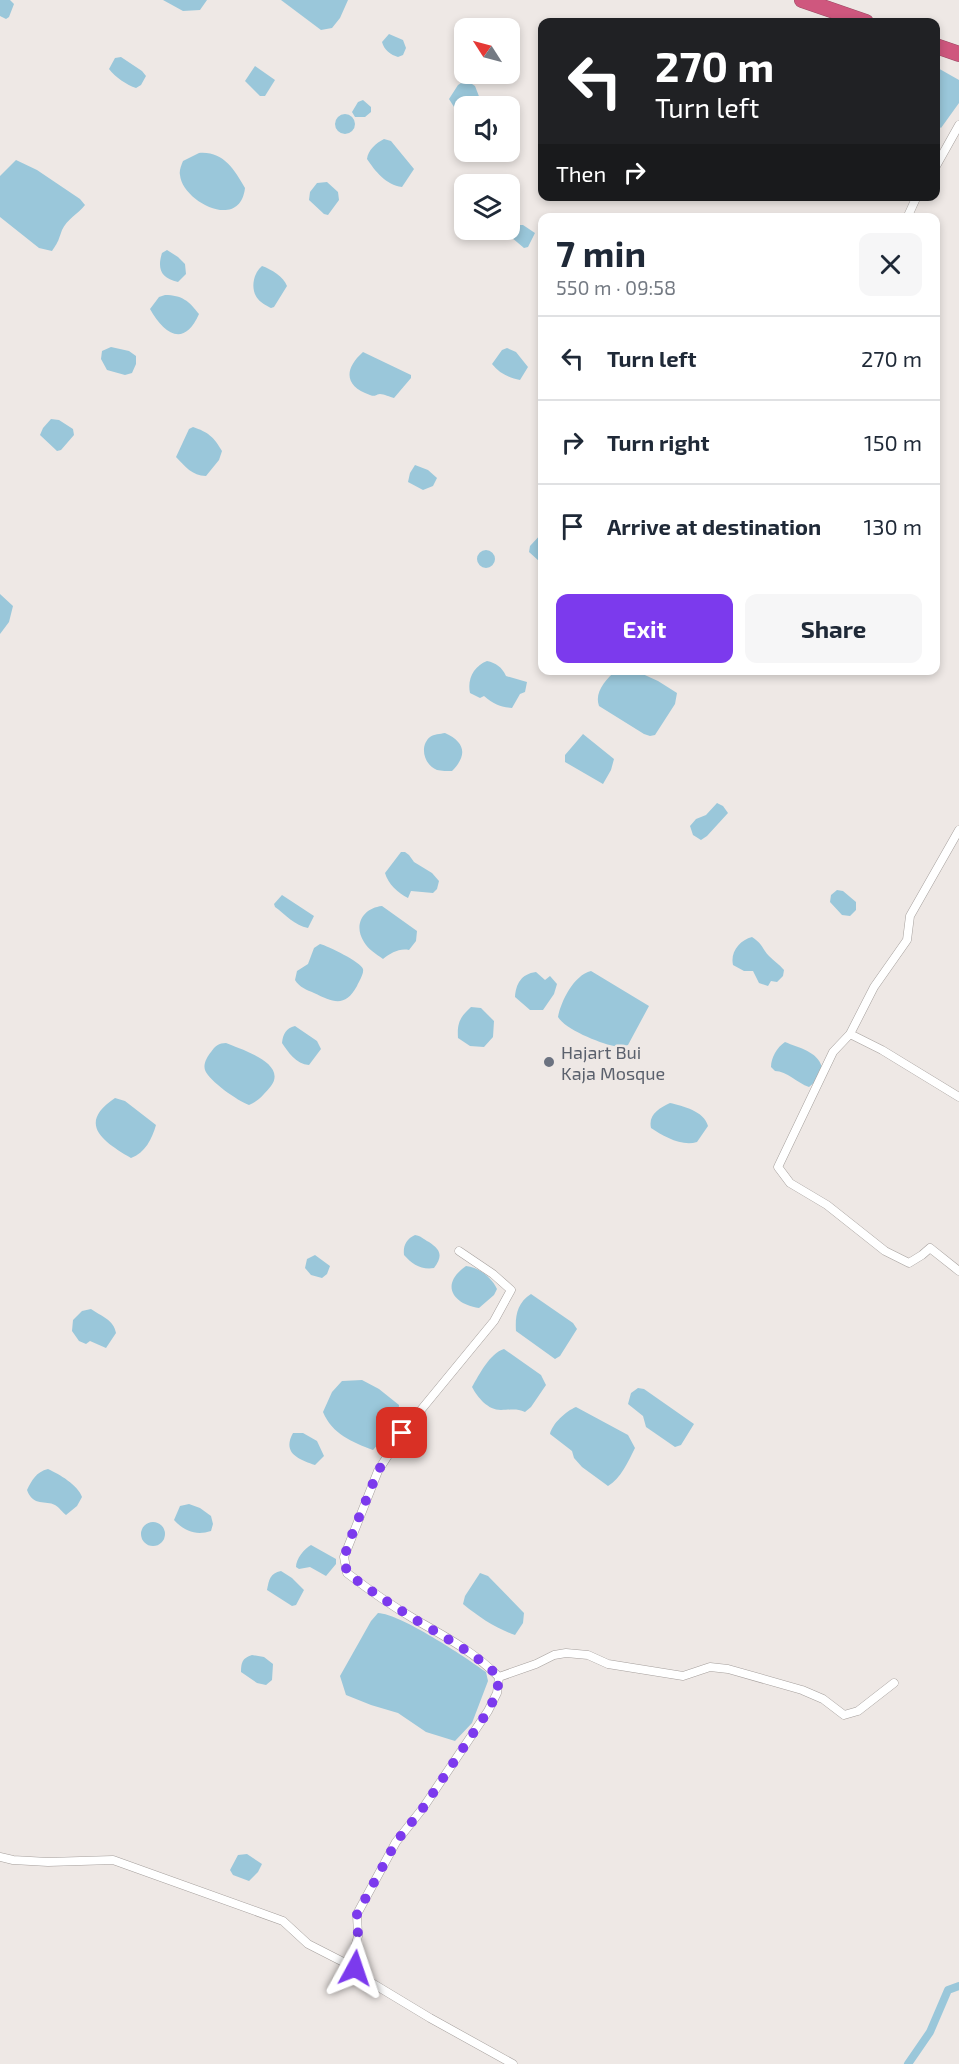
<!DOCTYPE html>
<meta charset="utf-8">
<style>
body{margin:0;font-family:"Exo 2",sans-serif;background:#f6f6f7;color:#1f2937;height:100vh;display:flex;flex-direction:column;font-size:22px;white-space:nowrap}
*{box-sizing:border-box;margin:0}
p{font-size:20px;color:#747a83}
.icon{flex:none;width:33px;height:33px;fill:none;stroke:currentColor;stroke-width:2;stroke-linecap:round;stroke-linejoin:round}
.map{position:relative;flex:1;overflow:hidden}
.panel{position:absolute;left:538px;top:213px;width:402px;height:462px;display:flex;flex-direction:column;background:#fff;border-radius:12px;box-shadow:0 3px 9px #0003}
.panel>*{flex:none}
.hud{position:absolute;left:538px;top:18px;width:402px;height:183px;border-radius:12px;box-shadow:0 3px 9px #0003;background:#202124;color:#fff;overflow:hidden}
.needle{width:39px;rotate:306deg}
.controls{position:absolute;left:454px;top:18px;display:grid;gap:12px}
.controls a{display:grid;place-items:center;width:66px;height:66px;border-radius:12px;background:#fff;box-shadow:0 3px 9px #0003;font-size:30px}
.pin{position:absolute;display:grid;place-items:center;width:51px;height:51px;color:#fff;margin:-26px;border-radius:12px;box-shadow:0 3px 9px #0006}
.me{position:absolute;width:66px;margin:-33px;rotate:5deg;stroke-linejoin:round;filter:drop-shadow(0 0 4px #0008)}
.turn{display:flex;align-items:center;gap:21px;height:126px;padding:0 18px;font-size:27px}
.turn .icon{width:78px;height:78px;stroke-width:2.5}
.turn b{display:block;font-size:42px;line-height:51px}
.then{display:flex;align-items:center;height:57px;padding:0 18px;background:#0003;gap:12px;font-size:22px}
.round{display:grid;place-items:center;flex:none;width:63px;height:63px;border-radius:12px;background:#f6f6f7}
.overview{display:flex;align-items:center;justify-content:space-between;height:102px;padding:0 18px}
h1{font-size:36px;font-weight:700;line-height:45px}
.action{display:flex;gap:12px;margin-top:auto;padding:12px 18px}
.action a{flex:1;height:69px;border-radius:12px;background:#7c3aed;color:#fff;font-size:24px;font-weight:700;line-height:69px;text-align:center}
.action a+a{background:#f6f6f7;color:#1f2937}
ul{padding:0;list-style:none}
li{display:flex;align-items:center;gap:18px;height:84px;padding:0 18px;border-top:2px solid #e0e1e3}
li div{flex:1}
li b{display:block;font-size:22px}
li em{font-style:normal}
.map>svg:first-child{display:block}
.water{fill:#9ac7da}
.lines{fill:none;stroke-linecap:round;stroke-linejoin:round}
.canal{stroke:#9ac7da;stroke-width:8}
.street-casing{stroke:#a59f9c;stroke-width:9}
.highway-casing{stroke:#9b4c65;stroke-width:16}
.street{stroke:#fff;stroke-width:8}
.highway{stroke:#cf577e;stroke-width:15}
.route{stroke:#7c3aed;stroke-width:10;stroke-dasharray:0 18}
.worship-dot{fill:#6b7280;stroke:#eee8e5;stroke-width:2}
.labels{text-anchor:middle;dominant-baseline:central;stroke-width:5;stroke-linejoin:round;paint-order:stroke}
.worship-label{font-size:18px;fill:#5b616d;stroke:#eee8e5;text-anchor:start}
</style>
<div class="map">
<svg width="959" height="2064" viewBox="0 0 959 2064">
<rect width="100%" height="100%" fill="#eee8e5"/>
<path class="water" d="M0 0H10L14 4 9 17 6 19 0 16Z
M163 0H207L200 10 183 11Z
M281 0H348L340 18 332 28 321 30Z
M389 34 403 40 406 48 403 55 398 57C391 55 384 50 382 42Z
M121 57 142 71 146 76 141 85 136 88C127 85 115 77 109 69L115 58Z
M255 66 275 80 265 96H260L245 81Z
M936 67 959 80V103L941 128 936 124Z
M466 80 475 86 480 99 477 106H465V111L454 107 449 99 458 85Z
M363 100 371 107V112L365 117H355L352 112 358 102Z
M335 124a10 10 0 1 1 20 0a10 10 0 1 1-20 0Z
M384 139 391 141 414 169 402 187C386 185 375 171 367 159 368 150 376 143 384 139Z
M199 153C223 151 234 169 245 188 240 232 182 201 180 175 179 171 181 166 183 161Z
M16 160 37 170 80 199 85 205C78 214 67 219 62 230 58 241 59 241 52 251L39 248 0 217V176Z
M327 182 338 192 339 200 328 215 324 214 309 200 310 192 317 183Z
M520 225H523L535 233 528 247 524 248 511 237Z
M167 250 178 257 185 264 186 274 178 282C161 278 157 269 162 253Z
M262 266C271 269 284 277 287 286L274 307 271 308C267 306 261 303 258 299 250 290 253 273 262 266Z
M165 295C182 295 189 301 199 314 184 348 164 334 150 309L159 297Z
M111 347 129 351 136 356V364L132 373 125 375 107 370 101 359 102 351Z
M507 348 516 352 528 367 520 380C509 378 499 373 492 364L502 350Z
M363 352 411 375V378L394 398C390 397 384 394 380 394 374 395 376 397 370 395 344 386 344 369 363 352Z
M51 419 59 420 73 429 74 435 61 450 57 451 40 435 43 428Z
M193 427C208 432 214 437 222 451L219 460 206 476C192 476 185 466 176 457L189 429Z
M415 465 428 470 437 478 433 486 423 490 408 482 410 473Z
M543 532V562L539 561 529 552 530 546Z
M477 559a9 9 0 1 1 18 0a9 9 0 1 1-18 0Z
M0 594 13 606 9 622 0 634Z
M487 661C496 663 502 667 506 676L527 682 525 692 520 694 512 708C499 707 494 704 484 696L480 698 470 693C467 679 474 666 487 661Z
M615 671H636L658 681 677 693 675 704 655 735 650 736 644 734 599 706C594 692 606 680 615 671Z
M445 733C465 742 468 755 452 771 448 771 441 771 437 770 424 765 419 746 430 737 434 734 440 734 445 733Z
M583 734 614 759 611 770 603 784 565 762V755Z
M717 803 723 806 728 813 707 836 701 840 693 835 690 826 696 819 706 815Z
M401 852H405L409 855 414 862 432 873 439 881 437 889 433 893 411 891 408 898C398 893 388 884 385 873Z
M837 890 843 891 856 902V910L850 916 842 915 830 902 831 895Z
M282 895 314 916 308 928C295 926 285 914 275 907L274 904Z
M382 906 417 931 416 941 409 950C399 948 391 953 383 959 376 954 368 949 364 942 353 925 363 908 382 906Z
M752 937C763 944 762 949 769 956 774 961 779 964 784 970L783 976 777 982 771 981 768 986 759 983 753 971H744L733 965C730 952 740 940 752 937Z
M320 944C328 946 361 962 363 969 364 974 359 981 357 986 345 1008 333 1002 314 993 307 990 299 987 295 980L297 971 308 964 314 948Z
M591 971 649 1006 628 1045C623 1046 618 1047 614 1046 599 1043 565 1029 558 1017 561 1001 574 975 591 971Z
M536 972 545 980 550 976 557 984 554 994 543 1010H530L515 997C516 984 521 974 536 972Z
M471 1007 481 1008 494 1021 493 1037 484 1047 470 1046 458 1038C457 1023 460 1017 471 1007Z
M295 1026 317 1041 321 1049 309 1065C296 1064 288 1052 282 1043 283 1034 286 1028 295 1026Z
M785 1042C799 1048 817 1051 822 1067L816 1081 809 1087C797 1083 787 1071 775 1071L771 1067C771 1058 777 1047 785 1042Z
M226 1043C240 1049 288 1063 271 1086 265 1093 259 1101 249 1105 238 1101 209 1081 205 1070 203 1064 207 1057 211 1052 215 1046 219 1043 226 1043Z
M115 1098 125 1101 156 1125C152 1139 145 1153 131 1158 104 1142 76 1124 115 1098Z
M670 1103C683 1106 704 1111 708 1126L697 1142C682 1147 663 1136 651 1128 648 1115 659 1108 670 1103Z
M415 1235C421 1236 423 1239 429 1242 441 1250 443 1256 434 1268 421 1270 412 1264 404 1255 403 1246 406 1239 415 1235Z
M315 1255 330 1266 327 1274 322 1278 311 1275 305 1268 307 1259Z
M466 1266C479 1267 492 1278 497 1289L494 1295 479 1308C452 1304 440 1284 466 1266Z
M531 1294 573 1323 577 1329 560 1356 555 1359 516 1331C515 1316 517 1303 531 1294Z
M91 1309C101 1316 114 1320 116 1333L106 1348 90 1341 86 1344 79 1341 72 1331 73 1320 82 1311Z
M504 1349 541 1375 546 1385 531 1407 525 1412C516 1408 511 1410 501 1410 488 1410 478 1398 472 1387 479 1375 490 1353 504 1349Z
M362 1380 379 1389 399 1405 398 1421 373 1450C352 1442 332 1434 323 1412L332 1392 342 1381Z
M638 1388 644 1389 694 1424 681 1445 675 1447 646 1427 643 1416 628 1404 631 1393Z
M576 1407 628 1435 635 1448C628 1462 621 1478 608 1486L582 1467 574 1458 572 1451 550 1434C552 1424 566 1411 576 1407Z
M293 1433H303L317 1441 324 1456 315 1465C298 1459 282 1453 293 1433Z
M48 1469C59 1474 78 1485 82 1497L77 1506 66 1515C62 1512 59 1507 55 1505 46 1500 33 1507 27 1490 32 1480 36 1472 48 1469Z
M189 1504 200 1508 211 1516 213 1524 211 1531C196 1536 184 1531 174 1520L180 1506Z
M141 1534a12 12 0 1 1 24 0a12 12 0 1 1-24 0Z
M311 1545 336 1559V1564L326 1576 310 1567 299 1569 296 1567C296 1559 304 1549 311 1545Z
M281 1571 292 1578 304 1590 296 1605 292 1606 267 1590C269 1580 270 1573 281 1571Z
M480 1573 488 1576 524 1613 523 1623 515 1635C495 1628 479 1617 463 1604L465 1596Z
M378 1613C401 1614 465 1657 486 1672L488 1681 472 1723 455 1741 426 1732 398 1713 371 1705 346 1695 340 1676 371 1621Z
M252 1655 264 1657 273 1664 272 1680 266 1685 257 1683 241 1672C241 1663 242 1658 252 1655Z
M247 1854 262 1864 258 1872 249 1881 233 1875 230 1870 238 1855Z"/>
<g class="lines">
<path class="canal" d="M908 2064 930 2032 948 1990 959 1986"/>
<g class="street-casing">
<path id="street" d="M936 166 959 125
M907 218 917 196
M959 830 910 916 907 940 874 987 850 1034 833 1052 778 1167 790 1183 827 1205 885 1251 909 1263 922 1255 930 1248 959 1271
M850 1034 882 1050 959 1097
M459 1251 493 1274 511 1290 494 1321 402 1433 378 1471 344 1557 347 1573C369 1590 392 1606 416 1620 446 1637 474 1652 499 1677
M0 1857 13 1860 48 1862 113 1860 283 1921 308 1944 355 1968
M513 2064 430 2018 362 1977 355 1968 354 1952 358 1936 357 1914 396 1842 423 1808 488 1711 497 1693 499 1677 536 1664 554 1655 566 1653 588 1655 608 1664 683 1676 710 1667 728 1669 802 1690 823 1699 844 1715 858 1711 894 1683"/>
</g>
<g class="highway-casing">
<path id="highway" d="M802 0 866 22
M936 46 959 54"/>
</g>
<use href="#street" class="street"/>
<use href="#highway" class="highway"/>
</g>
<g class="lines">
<path class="route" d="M355 1968 354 1952 358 1936 357 1914 396 1842 423 1808 488 1711 497 1693 499 1677C474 1652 445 1638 416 1620 392 1605 369 1590 347 1573L344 1557 353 1532 378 1471 402 1433"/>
</g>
<circle class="worship-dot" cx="549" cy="1062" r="6"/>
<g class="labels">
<g class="worship-label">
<text x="561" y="1052">Hajart Bui<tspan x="561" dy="21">Kaja Mosque</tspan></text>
</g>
</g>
</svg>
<div class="controls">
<a><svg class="needle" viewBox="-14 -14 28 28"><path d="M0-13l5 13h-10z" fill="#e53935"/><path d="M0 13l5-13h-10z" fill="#747a83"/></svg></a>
<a><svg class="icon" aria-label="sound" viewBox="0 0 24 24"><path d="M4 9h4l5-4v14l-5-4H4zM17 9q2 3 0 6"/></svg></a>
<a><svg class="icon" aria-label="layers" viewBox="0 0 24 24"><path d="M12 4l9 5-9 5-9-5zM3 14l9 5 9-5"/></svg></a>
</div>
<div class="pin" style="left:402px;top:1433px;background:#d93025"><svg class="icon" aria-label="arrive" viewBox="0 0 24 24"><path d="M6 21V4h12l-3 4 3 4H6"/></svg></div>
<svg class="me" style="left:355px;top:1968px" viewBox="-20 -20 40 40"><path d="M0-17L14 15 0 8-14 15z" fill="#7c3aed" stroke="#fff" stroke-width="4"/></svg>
<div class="hud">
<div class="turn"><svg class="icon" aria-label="left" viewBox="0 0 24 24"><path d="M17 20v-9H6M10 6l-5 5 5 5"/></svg><div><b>270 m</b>Turn left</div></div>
<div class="then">Then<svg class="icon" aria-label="right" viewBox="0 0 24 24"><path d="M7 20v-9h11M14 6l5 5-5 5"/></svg></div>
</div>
<section class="panel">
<div class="overview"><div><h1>7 min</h1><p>550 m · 09:58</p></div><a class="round"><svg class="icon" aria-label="close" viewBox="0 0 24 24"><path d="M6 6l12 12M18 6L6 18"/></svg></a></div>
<ul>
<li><svg class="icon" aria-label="left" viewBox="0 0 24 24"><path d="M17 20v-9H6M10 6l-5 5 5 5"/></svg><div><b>Turn left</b></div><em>270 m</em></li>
<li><svg class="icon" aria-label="right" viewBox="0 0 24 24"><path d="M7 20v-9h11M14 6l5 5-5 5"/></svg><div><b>Turn right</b></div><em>150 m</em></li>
<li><svg class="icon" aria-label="arrive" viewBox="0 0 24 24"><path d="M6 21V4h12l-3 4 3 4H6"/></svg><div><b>Arrive at destination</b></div><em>130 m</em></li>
</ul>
<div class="action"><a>Exit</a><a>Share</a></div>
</section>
</div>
